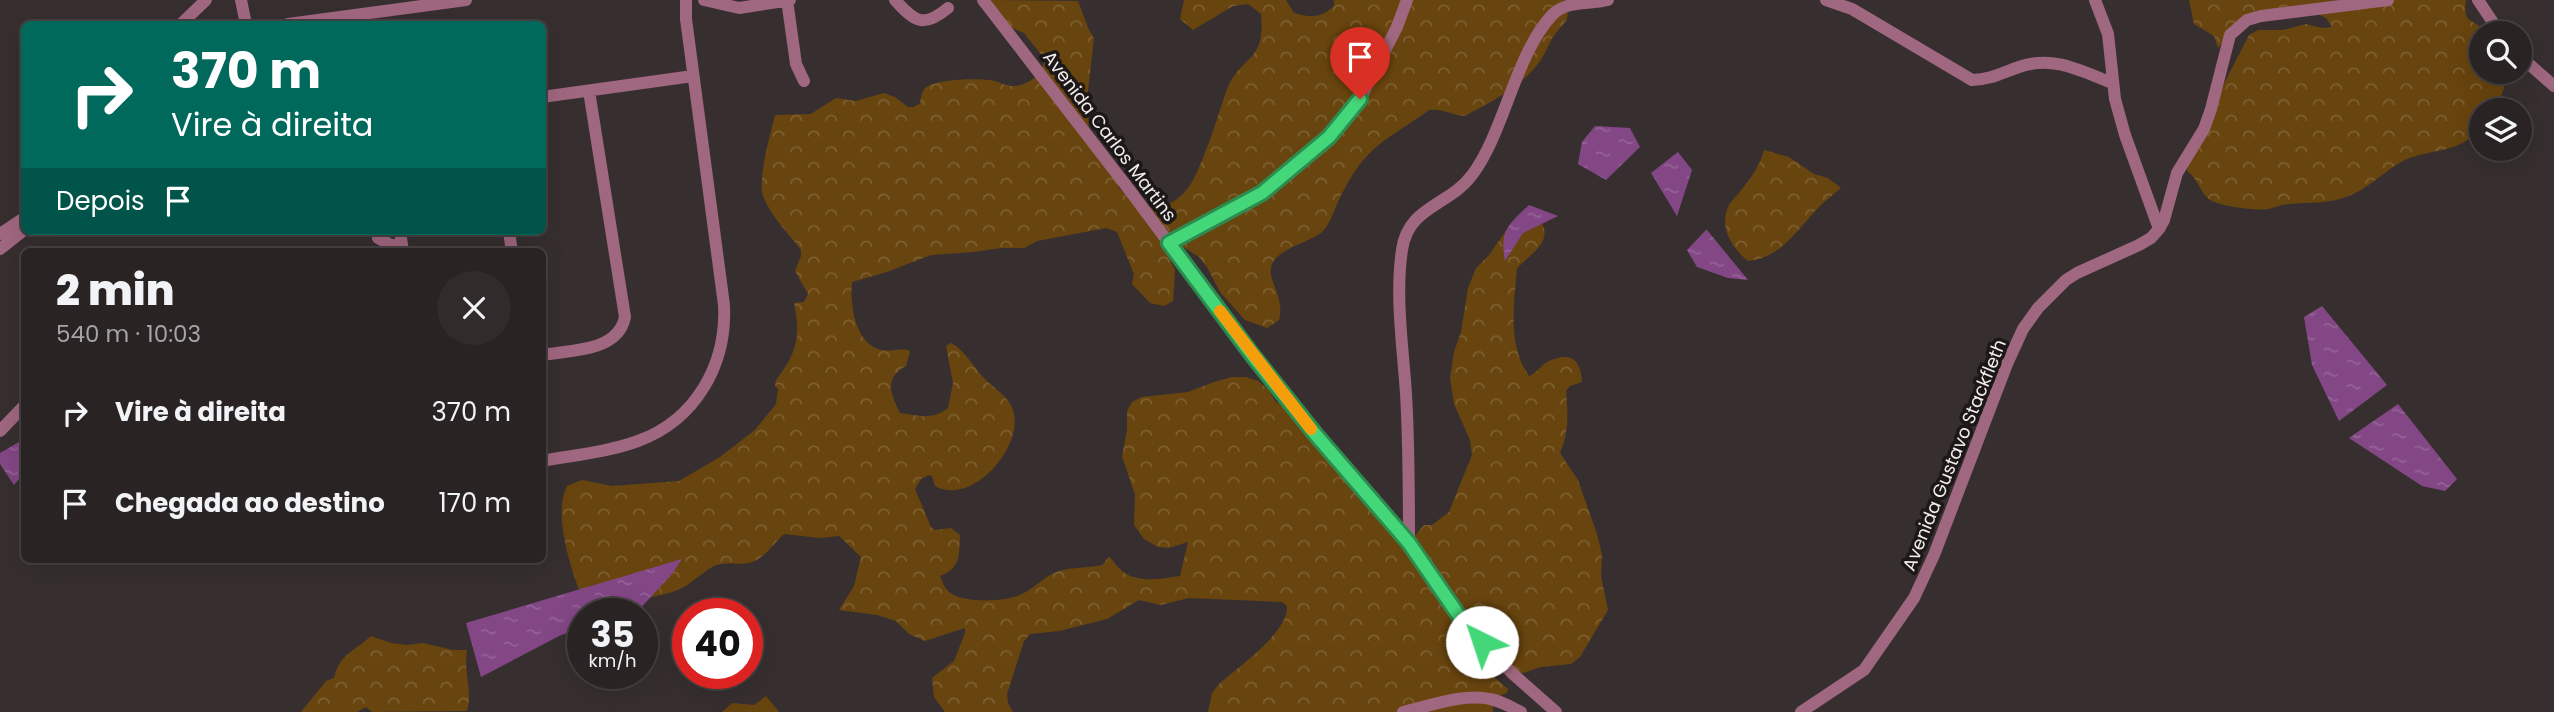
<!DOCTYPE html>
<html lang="pt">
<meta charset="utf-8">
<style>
body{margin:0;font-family:Poppins,sans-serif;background:#312b2b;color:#f1f3f6;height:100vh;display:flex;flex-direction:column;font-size:26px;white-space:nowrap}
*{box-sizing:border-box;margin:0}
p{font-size:23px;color:#a5a4a6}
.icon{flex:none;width:38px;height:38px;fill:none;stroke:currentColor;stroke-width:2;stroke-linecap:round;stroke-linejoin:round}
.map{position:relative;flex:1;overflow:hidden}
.details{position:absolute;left:21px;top:248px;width:525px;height:315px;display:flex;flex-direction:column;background:#292323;border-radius:10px;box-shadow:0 7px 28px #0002,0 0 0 2px #454041}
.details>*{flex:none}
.banner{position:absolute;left:21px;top:21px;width:525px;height:214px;border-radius:10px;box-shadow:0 7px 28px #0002,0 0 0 2px #454041;background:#00695c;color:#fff;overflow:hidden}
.controls{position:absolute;left:2469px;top:21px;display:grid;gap:14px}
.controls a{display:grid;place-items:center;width:63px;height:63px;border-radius:50%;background:#292323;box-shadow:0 7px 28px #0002,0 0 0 2px #454041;font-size:35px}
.speed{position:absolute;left:567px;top:598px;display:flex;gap:14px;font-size:35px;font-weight:700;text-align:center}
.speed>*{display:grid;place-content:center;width:91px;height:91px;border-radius:50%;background:#292323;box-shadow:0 7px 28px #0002,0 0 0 2px #454041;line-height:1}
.speed small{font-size:18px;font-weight:400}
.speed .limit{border:10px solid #d22;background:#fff;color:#111}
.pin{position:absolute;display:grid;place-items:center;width:60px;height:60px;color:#fff;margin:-72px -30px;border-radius:50% 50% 50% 0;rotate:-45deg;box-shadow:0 0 7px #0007}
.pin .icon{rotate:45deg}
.me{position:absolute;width:77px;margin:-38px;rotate:319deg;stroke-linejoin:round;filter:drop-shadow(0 0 5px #0008)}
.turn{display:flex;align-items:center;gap:24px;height:147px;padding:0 35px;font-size:32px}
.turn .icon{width:91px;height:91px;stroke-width:2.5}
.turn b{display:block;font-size:49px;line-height:60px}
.then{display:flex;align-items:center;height:66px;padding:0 35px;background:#0003;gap:14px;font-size:26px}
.round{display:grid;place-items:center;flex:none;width:74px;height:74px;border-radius:37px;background:#312b2b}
.headline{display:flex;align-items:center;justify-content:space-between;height:119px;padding:0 35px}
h1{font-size:42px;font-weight:800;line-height:52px}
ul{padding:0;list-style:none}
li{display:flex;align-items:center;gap:21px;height:91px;padding:0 35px}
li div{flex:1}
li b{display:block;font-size:26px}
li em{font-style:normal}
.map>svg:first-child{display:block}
.forest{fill:url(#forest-crowns)}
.water{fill:url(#water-ripples)}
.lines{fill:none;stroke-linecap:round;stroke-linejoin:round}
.minor{stroke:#a06780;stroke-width:12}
.route-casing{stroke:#2c8c4f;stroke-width:18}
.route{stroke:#44d77a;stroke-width:12}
.slow{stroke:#f59e0b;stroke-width:12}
.labels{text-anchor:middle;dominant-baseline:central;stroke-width:7;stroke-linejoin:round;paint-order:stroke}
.street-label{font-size:18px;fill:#f3eeed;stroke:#1c1818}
</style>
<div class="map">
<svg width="2554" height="712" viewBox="0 0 2554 712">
<defs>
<pattern id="forest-crowns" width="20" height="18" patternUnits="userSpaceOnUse" patternTransform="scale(1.75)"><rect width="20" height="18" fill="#68440e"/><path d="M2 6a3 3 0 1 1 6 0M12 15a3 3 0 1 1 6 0" fill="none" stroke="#7e5f31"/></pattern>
<pattern id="water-ripples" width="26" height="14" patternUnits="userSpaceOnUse" patternTransform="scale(1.75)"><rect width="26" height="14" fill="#834786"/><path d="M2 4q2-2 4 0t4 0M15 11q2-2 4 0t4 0" fill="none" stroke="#956297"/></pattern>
</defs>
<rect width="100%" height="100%" fill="#372f2f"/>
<path class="forest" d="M985 0 1078 1 1089 30 1094 38 1087 99 1089 132 1113 173 1119 188 1140 209C1181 208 1191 189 1204 155 1213 134 1219 111 1227 89 1241 55 1266 63 1261 14L1248 4 1233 6 1193 30 1180 19 1184 0H1286L1294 13C1311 18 1321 18 1334 6V0H1564C1573 23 1564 20 1553 37 1548 45 1545 54 1540 61 1521 88 1492 101 1465 116 1451 115 1442 108 1429 110 1411 124 1383 138 1368 155 1359 164 1350 178 1344 190 1336 202 1332 223 1322 232 1309 243 1274 249 1271 268 1268 282 1285 296 1279 320L1267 328 1245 320 1220 292 1207 267 1199 257 1172 240 1162 244 1175 270 1173 301 1164 306 1150 303 1132 284 1134 274 1117 232 1106 228 1037 241 1024 248H1001L974 252 931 255 887 272 852 282C850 304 854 344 882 350 892 352 900 347 910 351L906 366C884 378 890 393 900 413 919 416 933 420 948 408L953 383 946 346 951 343C966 351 972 366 984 378 994 389 1008 395 1013 410 1025 446 972 507 935 486L932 476 929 475 921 479 915 489 931 527 935 530 951 528 960 535C959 555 961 568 940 576 943 583 945 590 952 594 966 603 1007 602 1022 594 1035 588 1044 576 1059 571 1073 567 1088 568 1102 565L1109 557C1114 560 1115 565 1120 569 1134 584 1162 579 1180 576L1188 542 1169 548 1158 547 1144 539 1134 525 1135 495 1122 456 1127 430V411L1132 402 1142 397 1188 392 1214 382 1232 377H1246L1258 381 1268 389 1276 402 1287 406 1308 436 1403 543 1414 537 1424 525H1432L1449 512 1472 455 1470 440 1454 404 1450 378 1454 352 1461 332 1468 288 1476 268 1489 255 1512 222 1536 216C1558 238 1533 252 1517 268 1514 303 1507 345 1529 376 1537 373 1540 366 1547 362 1570 351 1581 359 1582 382L1570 386 1566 391C1568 414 1569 432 1560 453L1578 480 1597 534 1602 555 1601 576 1608 610 1580 657 1571 664 1541 667 1520 674 1499 664 1486 670 1508 689 1507 693C1495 697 1492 699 1493 712H1208L1212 693 1219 684C1238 667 1289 632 1287 606L1282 602 1189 598 1161 605 1139 600 1107 619 1059 631 1030 634 1024 641 1007 694 1008 703 1013 712H945L934 697 932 678 954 661 965 633V628L925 641 909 634 896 621 877 615 839 610 854 586 861 557 839 536 820 538 784 534C774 543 765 558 752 562 740 566 726 561 714 566 703 572 688 586 678 590 645 602 614 600 581 595 570 567 553 513 567 486L582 480 612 486 679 481 720 457 755 430 776 404 778 389 775 386 776 380C797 353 801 336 794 303L804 302 808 294 795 271 801 256V250C788 233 770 215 763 196 758 177 770 136 775 115L811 114 836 98 856 101 884 93 895 97 908 107H914L920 103C921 98 921 93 925 88 935 79 976 78 989 80 998 81 1007 87 1015 86 1029 85 1045 73 1044 58L1024 33 1004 25 986 14Z
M2189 0H2466C2462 26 2474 17 2487 33H2482V72H2503L2504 88 2496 110H2482L2481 127C2460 153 2438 148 2410 158 2391 164 2370 189 2346 197 2328 204 2308 202 2288 204 2281 204 2275 208 2268 209 2256 211 2220 206 2210 200 2200 193 2199 180 2187 171L2190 150 2249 35 2258 30H2283L2306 24 2322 28 2332 27 2326 18 2320 15H2274L2234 29 2218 48 2214 36 2194 24Z
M1764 150 1789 157 1814 174 1828 178 1841 188C1834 194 1826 200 1820 206 1797 229 1783 257 1748 261 1732 248 1719 228 1728 207 1730 202 1736 197 1739 193 1750 179 1759 168 1764 150Z
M371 636 391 643 407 645 423 643 453 650H467C463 670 473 691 467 711L372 712 366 707 357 712H301L326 681 334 678C340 653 354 652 371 636Z
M766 696 779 712H722L732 703 754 705Z"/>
<path class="water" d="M1595 126 1630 128 1640 147 1606 180 1578 164 1582 142Z
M1678 152 1692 170 1677 216 1651 173Z
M1529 205 1558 216 1523 233 1505 261C1499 231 1509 224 1529 205Z
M1706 230H1707L1748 280 1728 278 1697 267 1687 250Z
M2322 306 2387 385 2339 421 2312 365 2304 317Z
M2398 404 2457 479 2445 491 2422 486 2349 438Z
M24 436V473L14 485 0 464V453L19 442Z
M682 559 672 574 636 613 583 614V627L559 636 481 677 466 623Z"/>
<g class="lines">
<path class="minor" d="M241 0 246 24
M704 0 739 8 790 0
M787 0 796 64 804 81
M895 0C914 21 923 29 948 8
M983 0 1131 192 1253 356 1316 435 1409 543 1466 626 1513 674 1556 712
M1826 0 1852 9 1972 80C1992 79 2001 73 2019 67 2053 55 2081 71 2112 83
M2095 0 2108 34 2115 99 2125 135 2159 229
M2478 0 2500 33
M181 24 206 0
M288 24 466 0
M2520 56 2554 86
M542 97 693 76
M400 231 403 252
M509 231 512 252
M0 234 24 218
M378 238 391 245 402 244
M1169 243 1262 193 1329 137 1360 99 1397 27 1407 0
M0 249 24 230
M542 355C571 350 618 352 625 317L589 91
M0 431 24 406
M542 461C574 455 608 452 638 441 696 420 727 364 724 305L686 19V0
M1409 543C1409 493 1409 444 1406 394 1403 347 1395 297 1402 250 1408 206 1449 206 1472 175 1505 131 1515 54 1553 14 1569 0 1588 5 1608 0
M1403 712C1430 706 1463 693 1490 699 1501 701 1511 707 1521 712
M1801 712 1864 670 1914 598 1934 555 2007 364 2023 329 2038 308 2066 280 2077 273 2139 245 2151 238 2159 229 2164 220 2177 173 2204 129 2211 109 2230 35 2247 20 2261 16 2388 0"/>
</g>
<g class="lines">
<g class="route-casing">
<path id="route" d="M1360 99 1329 137 1262 193 1169 243 1253 356 1316 435 1409 543 1466 626 1482 642"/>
</g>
<use href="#route" class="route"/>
<path class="slow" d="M1220 311 1311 429"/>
</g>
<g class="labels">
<g class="street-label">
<text transform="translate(1110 136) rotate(53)">Avenida Carlos Martins</text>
<text transform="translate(1954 455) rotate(-68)">Avenida Gustavo Stackfleth</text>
</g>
</g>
</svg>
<div class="controls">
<a><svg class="icon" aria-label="search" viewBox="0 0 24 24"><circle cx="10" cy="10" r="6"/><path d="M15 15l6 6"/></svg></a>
<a><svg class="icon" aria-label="layers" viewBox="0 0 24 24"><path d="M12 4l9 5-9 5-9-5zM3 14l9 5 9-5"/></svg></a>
</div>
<div class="speed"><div>35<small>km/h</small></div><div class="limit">40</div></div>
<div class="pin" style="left:1360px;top:99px;background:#d93025"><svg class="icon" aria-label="arrive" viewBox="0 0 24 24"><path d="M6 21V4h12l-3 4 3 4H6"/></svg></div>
<svg class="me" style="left:1482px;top:642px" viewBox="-20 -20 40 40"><circle r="19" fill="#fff"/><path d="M0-13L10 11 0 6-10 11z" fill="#44d77a"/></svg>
<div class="banner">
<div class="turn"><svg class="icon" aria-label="right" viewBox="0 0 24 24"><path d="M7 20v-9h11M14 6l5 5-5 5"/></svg><div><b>370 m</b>Vire à direita</div></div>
<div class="then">Depois<svg class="icon" aria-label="arrive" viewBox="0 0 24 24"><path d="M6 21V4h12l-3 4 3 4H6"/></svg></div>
</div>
<section class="details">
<div class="headline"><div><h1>2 min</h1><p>540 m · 10:03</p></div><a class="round"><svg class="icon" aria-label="close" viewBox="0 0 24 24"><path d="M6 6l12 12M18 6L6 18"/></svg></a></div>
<ul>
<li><svg class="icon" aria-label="right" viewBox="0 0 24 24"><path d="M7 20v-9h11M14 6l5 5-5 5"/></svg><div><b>Vire à direita</b></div><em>370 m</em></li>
<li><svg class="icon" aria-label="arrive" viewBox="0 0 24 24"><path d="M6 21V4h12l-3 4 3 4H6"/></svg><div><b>Chegada ao destino</b></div><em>170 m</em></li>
</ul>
</section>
</div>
